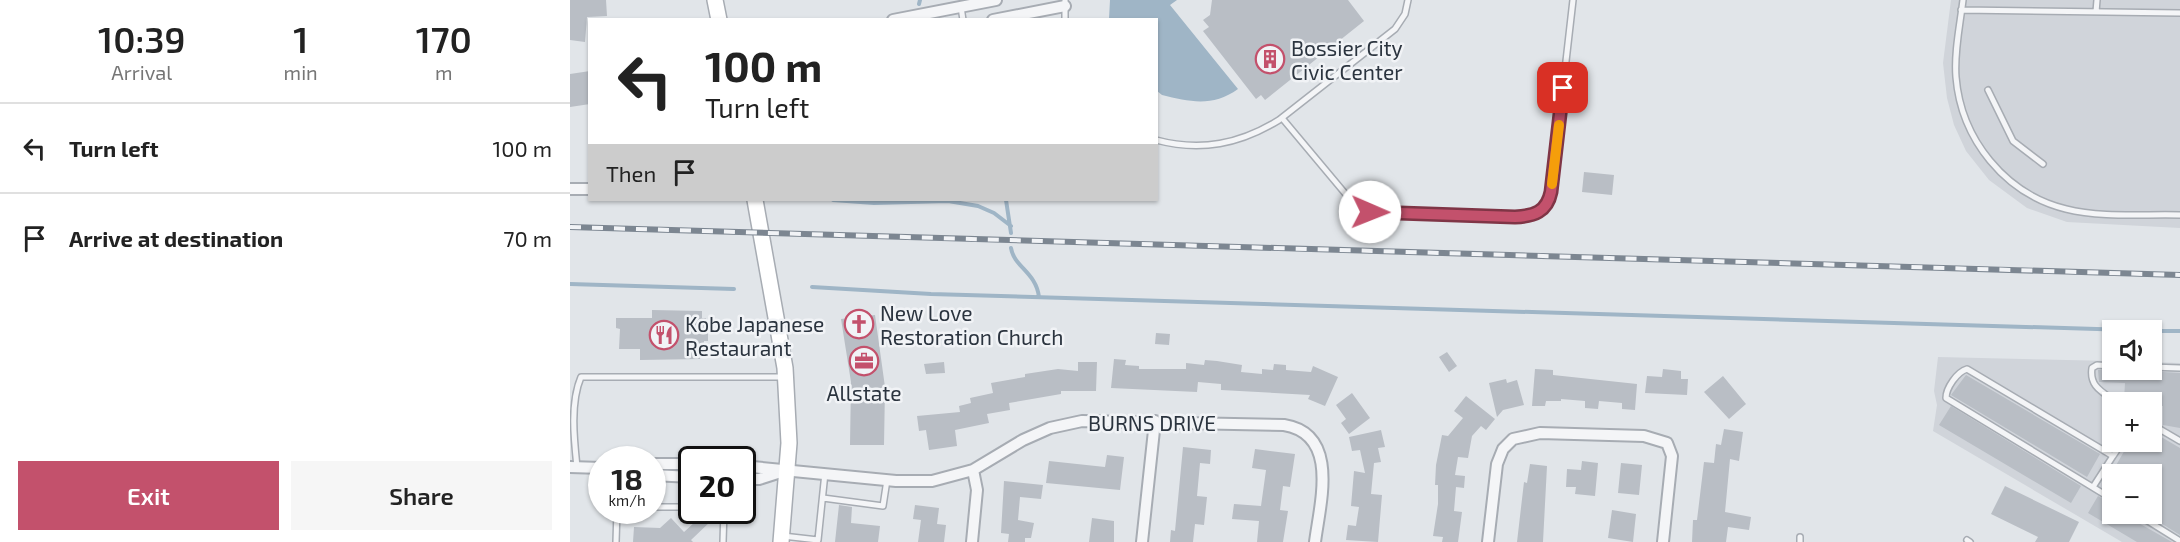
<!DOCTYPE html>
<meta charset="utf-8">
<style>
body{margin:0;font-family:"Exo 2",sans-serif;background:#f6f6f6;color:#222;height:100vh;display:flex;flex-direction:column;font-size:22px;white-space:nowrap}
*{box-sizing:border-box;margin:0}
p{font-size:20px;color:#767676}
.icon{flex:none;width:33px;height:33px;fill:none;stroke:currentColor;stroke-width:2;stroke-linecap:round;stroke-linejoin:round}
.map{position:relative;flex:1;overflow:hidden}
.sheet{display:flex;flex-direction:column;background:#fff;width:570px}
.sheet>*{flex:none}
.hud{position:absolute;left:18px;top:18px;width:570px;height:183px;border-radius:0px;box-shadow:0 2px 4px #0004;background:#fff;color:#222;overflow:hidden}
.buttons{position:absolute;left:1532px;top:320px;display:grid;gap:12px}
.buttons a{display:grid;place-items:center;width:60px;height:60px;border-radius:0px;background:#fff;box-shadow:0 2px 4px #0004;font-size:30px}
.speed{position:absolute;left:18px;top:446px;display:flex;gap:12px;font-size:30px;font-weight:700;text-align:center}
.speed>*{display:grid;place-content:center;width:78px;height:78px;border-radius:50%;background:#fff;box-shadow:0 2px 4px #0004;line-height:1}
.speed small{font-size:15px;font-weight:400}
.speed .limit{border:3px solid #111;border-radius:9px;background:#fff;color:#111}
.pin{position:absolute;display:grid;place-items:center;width:51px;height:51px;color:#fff;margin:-26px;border-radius:12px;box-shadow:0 3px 9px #0006}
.me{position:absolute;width:66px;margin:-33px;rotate:91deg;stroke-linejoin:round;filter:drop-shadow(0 0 4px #0008)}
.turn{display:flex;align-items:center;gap:21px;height:126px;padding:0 18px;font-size:27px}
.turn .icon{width:78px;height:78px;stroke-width:2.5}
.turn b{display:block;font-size:42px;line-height:51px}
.then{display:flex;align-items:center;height:57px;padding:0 18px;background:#0003;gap:12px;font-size:22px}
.eta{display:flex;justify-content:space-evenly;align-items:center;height:102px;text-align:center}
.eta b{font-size:36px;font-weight:600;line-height:42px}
.action{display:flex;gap:12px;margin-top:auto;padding:12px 18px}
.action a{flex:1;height:69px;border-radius:0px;background:#c3516c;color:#fff;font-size:24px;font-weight:600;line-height:69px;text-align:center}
.action a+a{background:#f6f6f6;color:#222}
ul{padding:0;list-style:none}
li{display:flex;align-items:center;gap:18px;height:90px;padding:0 18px;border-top:2px solid #e0e0e0}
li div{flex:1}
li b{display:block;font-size:22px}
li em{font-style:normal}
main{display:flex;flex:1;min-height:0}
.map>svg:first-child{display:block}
.built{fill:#d0d4da;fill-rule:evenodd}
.water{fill:#9fb5c6}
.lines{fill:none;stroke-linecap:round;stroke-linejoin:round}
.stream{stroke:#9fb5c6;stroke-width:4}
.building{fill:#b9bec5}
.service-casing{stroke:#a7acb3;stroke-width:8}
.minor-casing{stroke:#a7acb3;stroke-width:14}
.secondary-casing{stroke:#a7acb3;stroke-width:18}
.service{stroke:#f4f5f7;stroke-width:5}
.minor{stroke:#f4f5f7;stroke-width:10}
.secondary{stroke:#fff;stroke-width:15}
.rail-casing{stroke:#7c8691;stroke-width:6}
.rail{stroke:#f1f3f6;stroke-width:4;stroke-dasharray:11;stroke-linecap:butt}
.route-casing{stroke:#7f3546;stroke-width:15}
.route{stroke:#c3516c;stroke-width:10}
.slow{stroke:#f59e0b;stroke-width:10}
.labels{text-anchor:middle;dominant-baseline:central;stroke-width:5;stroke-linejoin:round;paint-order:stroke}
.poi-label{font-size:21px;fill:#2b343f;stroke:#f1f3f6;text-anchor:start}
.street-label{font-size:21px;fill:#2b343f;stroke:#f1f3f6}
</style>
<main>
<section class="sheet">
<div class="eta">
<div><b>10:39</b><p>Arrival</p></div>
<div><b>1</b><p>min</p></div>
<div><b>170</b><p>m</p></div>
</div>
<ul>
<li><svg class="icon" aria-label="left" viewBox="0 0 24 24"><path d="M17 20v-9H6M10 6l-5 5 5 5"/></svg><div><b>Turn left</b></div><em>100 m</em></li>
<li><svg class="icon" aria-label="arrive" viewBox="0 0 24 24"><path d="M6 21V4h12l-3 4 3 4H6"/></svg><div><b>Arrive at destination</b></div><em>70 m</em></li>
</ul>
<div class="action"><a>Exit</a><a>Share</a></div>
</section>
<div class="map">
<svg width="1610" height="542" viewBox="0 0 1610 542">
<rect width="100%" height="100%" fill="#e1e5e9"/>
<path class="built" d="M1381 0H1610V228L1497 222 1457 208 1419 180 1396 151 1384 125 1377 98 1373 63Z
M1368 357 1542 361V369H1581V362L1610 363V542H1552L1363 431 1367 405 1364 391ZM1542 402H1581V441H1542ZM1542 474H1581V513H1542Z"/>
<path class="water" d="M540 0H607L600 5 668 89C643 107 620 102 592 95L587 91 586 20 539 19Z"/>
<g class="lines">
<path class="stream" d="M349 4 350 0
M263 200 304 203 378 201 408 206 424 213 441 226
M436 200 441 233
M441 248C444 267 466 272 469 297
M0 284 164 289
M242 287 361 294 1559 330
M1581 331H1610"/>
</g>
<path class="building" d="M0 0H36L37 16 17 17 15 42 0 40Z
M642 0H778L794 21 695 100 691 95 686 99 633 31 639 27 633 20 640 15Z
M20 71V104L0 107V74Z
M1014 172 1044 175 1042 195 1012 192Z
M82 310 132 311V318H136V330H138V341H134V353H130V359L70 360V349H49L50 329 46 328V318H82Z
M305 315 315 387 314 445H280L281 382 271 319Z
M586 333 600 334 599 345 585 344Z
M877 352 887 366 879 372 869 357Z
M544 359 556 360 555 365 569 366V369H616V363L634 365 635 360 647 361 672 365 671 372 692 374V369L703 370 704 364 716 365V370L741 372 743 366 768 377 755 406 738 399 740 395 651 390V384L628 382 627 392 541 388Z
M374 362 375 373 356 374 354 364Z
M508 362H527L526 391H491V394L439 403 440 410 417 414 419 423 385 430 387 446 359 450 356 430 349 431 347 416 390 412 389 406 401 403 400 398 423 393 421 383 455 377V374L488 369 508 371Z
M965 369 983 370V375L1067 384 1065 410 1052 409V403L1029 401 1028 409 1015 408V401L991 399V401H976L975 406H962Z
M1093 369 1111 371V379H1118L1117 395 1075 393 1077 376 1092 377Z
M1545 369 1610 373V428L1593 425V406H1581V402L1554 400 1555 383 1529 382 1528 370Z
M1396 375 1530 454 1517 477 1381 395Z
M1153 376 1176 404 1159 419 1134 392Z
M936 379 937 383 947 380 954 405 933 410 927 417 919 383Z
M782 393 800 418 779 434 771 423 776 419 766 405Z
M896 396 925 419 916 430 911 426 902 436 898 458 888 457 885 475 895 476 894 488 886 487 884 511 892 512 888 542H872L873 537 863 536 868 504V485H865L866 465 872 435 878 436 893 418 884 411Z
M1381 406 1511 486 1501 503 1369 425Z
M1154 429 1173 432 1169 461 1160 459 1155 512 1181 517 1179 530 1158 527 1156 542H1122L1123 520H1127L1134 462 1144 463 1146 444 1151 445Z
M811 430 815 447 808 448 811 462 804 463 801 494 812 495 808 542 776 540 778 525 786 526 789 507 781 506 784 471 795 473 790 450 782 451 779 437Z
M1581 431 1610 448V535L1581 517V474H1542V493L1533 488 1560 441H1581Z
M613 447 641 450 640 464 630 463 627 496 637 497 634 525 625 524 623 542H600L601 530 605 531Z
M685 449 725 454 720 487 713 486 710 510 718 511 713 542H687L689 521 662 519 664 504 691 506 696 470 682 468Z
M537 455 554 457 550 490 476 483 479 461 535 467Z
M1012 461 1028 463 1025 496 1005 494 1006 487H996L997 469 1011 470Z
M1051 463 1072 465 1069 495 1048 493Z
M960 464 977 466 973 542H947L954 482 957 483Z
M434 481 473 485 471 499 450 497 448 520 464 523 461 538H455V542H438L439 534 431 533Z
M1435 486 1509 522 1499 542H1465L1468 537 1421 514Z
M1528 496 1542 504V513H1551L1602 542H1567L1518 513Z
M269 505 282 507 281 523 310 526 308 542H265Z
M345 505 369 508 367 524 376 525 374 542H348L351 520 343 519Z
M1042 510 1066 514 1063 542 1038 538Z
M135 513 142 520 121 540 123 542H63L64 527 90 528 101 518 114 532Z
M522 518 544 521V542H519Z"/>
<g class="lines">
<g class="service-casing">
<path id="service" d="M495 0V20
M1393 0C1390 25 1384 52 1386 77 1391 139 1435 194 1496 209 1531 218 1574 214 1610 215
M391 7 393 20
M1391 10 1610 13
M1526 12 1527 0
M1418 90 1443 141 1473 164
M712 118 789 210 945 217C964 216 977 212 981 192L1003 0
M586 140C631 152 670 144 709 120L825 29 835 14 838 0
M1542 366 1527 365 1522 368C1519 387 1533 392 1546 402
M1581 367 1610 368
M1581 424 1610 441
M7 467C4 439 0 403 11 377H214
M1523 487 1543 456
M253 498 313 506 317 480
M1542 499 1376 398C1376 388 1387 372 1397 369L1543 456 1553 441
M82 507H122
M1565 513 1610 541
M213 536 248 540 255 473
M1397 540 1400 542
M46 542 47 510
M153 542 154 510
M1230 542V537"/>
</g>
<g class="minor-casing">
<path id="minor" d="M323 20 426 0
M423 20 495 6
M0 189H20
M82 464H122
M172 466 326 481H362L403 470 453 440 480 428 512 421 714 425C770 434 750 503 745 542
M0 467 32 468
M82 475 122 477
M172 479H189L217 470
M402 542 407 490 403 470
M572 542 585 421
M918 542 927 464 933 449 943 439 970 433 1074 436 1097 443 1102 456 1093 542"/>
</g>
<g class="secondary-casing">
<path id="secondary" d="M145 0 149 20
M185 200 215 368 219 443 211 542"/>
</g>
<use href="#service" class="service"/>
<use href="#minor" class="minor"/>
<use href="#secondary" class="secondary"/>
<g class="rail-casing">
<path id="rail" d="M0 227 1610 275"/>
</g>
<use href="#rail" class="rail"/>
</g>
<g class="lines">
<g class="route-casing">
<path id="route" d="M800 212 945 217C964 216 977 212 981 192L993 88"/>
</g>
<use href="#route" class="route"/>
<path class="slow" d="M982 184 989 125"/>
</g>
<defs>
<g id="building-ring" transform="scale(1.5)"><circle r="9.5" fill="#f1f3f6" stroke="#c3516c" stroke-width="1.5"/><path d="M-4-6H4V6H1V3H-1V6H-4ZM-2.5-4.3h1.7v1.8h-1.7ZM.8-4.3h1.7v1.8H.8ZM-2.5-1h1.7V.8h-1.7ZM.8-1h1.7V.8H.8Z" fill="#c3516c"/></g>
<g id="church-ring" transform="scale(1.5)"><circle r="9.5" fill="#f1f3f6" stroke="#c3516c" stroke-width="1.5"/><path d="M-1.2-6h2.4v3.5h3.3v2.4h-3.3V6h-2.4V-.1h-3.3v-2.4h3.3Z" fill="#c3516c"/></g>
<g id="restaurant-ring" transform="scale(1.5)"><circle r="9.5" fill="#f1f3f6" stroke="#c3516c" stroke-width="1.5"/><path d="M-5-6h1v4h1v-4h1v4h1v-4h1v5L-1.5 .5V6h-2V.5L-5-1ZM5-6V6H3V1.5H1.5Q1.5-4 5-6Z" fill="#c3516c"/></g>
<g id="office-ring" transform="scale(1.5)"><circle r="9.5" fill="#f1f3f6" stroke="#c3516c" stroke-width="1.5"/><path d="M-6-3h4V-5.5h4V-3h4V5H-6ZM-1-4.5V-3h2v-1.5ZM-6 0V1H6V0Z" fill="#c3516c"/></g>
</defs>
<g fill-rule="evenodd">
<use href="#building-ring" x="700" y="59"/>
<use href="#church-ring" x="289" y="324"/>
<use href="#restaurant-ring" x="94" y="335"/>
<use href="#office-ring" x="294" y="361"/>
</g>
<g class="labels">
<g class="poi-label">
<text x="721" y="47">Bossier City<tspan x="721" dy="24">Civic Center</tspan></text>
<text x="310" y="312">New Love<tspan x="310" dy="24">Restoration Church</tspan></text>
<text x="115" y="323">Kobe Japanese<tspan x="115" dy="24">Restaurant</tspan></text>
<text x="294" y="392" text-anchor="middle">Allstate</text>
</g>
<g class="street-label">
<text x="582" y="422">BURNS DRIVE</text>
</g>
</g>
</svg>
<div class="buttons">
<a><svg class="icon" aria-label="sound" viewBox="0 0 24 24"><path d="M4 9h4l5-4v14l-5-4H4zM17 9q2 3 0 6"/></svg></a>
<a>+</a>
<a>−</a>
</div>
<div class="speed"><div>18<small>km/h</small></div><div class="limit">20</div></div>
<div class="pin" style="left:993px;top:88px;background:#d93025"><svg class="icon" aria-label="arrive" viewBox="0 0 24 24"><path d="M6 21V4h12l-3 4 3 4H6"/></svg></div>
<svg class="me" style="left:800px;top:212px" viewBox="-20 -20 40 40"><circle r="19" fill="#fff"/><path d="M0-13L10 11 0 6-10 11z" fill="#c3516c"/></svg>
<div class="hud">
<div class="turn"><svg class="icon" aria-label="left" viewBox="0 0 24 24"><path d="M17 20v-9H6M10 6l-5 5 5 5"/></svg><div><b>100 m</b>Turn left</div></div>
<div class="then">Then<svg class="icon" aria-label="arrive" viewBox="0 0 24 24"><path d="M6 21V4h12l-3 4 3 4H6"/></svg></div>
</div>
</div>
</main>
